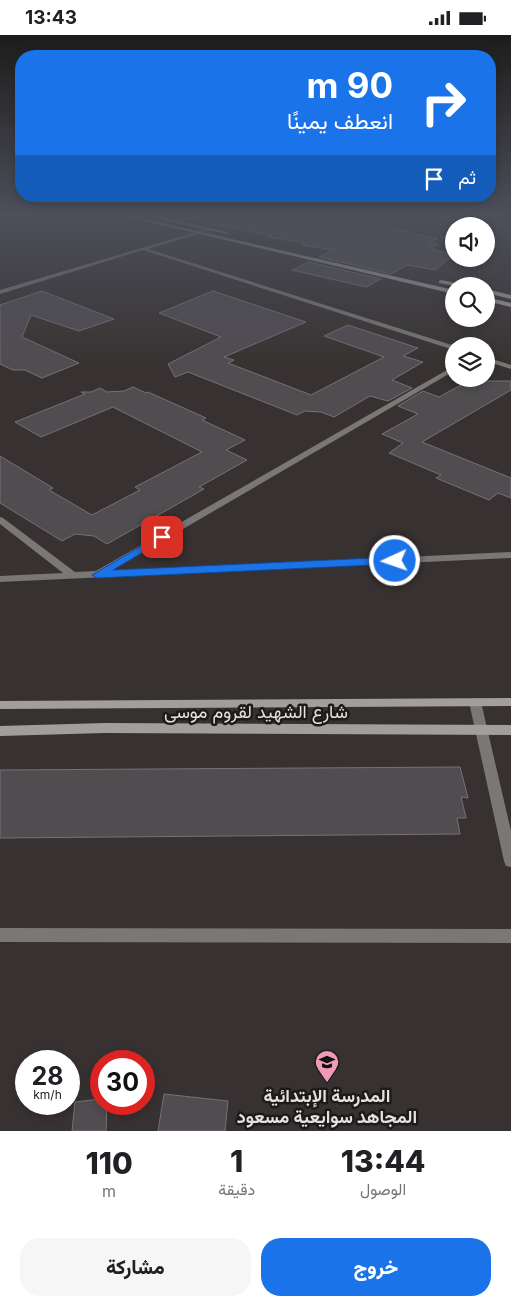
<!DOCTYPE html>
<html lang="ar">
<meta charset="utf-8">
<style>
body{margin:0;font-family:Inter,Vazirmatn,sans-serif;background:#f6f6f6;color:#202124;direction:rtl;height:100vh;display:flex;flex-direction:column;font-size:19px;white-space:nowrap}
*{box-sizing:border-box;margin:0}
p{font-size:16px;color:#757577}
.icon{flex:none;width:28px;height:28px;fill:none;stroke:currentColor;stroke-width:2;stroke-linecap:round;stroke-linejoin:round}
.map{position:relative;height:1096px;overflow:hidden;direction:ltr}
.drawer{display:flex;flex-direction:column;background:#fff;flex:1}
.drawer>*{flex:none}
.banner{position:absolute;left:15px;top:15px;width:481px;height:152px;border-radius:20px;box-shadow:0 2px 8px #0003;direction:rtl;background:#1a73e8;color:#fff;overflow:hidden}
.buttons{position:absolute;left:445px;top:182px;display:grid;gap:10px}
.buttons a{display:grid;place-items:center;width:50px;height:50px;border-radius:50%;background:#fff;box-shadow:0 2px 8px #0003;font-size:25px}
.speed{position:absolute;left:15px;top:1015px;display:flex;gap:10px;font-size:25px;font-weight:700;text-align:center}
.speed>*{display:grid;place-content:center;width:65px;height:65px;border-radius:50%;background:#fff;box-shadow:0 2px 8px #0003;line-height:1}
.speed small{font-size:12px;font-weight:400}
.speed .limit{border:8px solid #d22;background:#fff;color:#111}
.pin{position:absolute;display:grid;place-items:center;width:42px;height:42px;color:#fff;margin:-21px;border-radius:10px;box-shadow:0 2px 8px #0006}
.me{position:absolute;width:55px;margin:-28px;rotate:267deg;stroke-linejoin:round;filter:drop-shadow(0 0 4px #0008)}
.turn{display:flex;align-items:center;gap:18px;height:105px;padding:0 20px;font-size:22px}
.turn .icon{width:65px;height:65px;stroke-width:2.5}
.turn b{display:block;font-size:35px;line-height:42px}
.then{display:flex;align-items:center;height:48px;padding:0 20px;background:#0003;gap:10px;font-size:19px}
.eta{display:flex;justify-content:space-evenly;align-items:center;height:85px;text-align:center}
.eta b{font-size:30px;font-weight:800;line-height:35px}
.primary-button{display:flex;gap:10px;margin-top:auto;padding:10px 20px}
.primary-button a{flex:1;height:58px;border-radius:20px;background:#1a73e8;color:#fff;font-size:20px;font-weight:800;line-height:58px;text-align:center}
.primary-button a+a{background:#f6f6f6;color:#202124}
.status{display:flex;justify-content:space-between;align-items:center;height:35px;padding:0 25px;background:#fff;direction:ltr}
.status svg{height:14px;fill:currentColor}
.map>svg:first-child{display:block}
.building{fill:#504d51;stroke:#757176}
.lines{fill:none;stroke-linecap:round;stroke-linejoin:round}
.street{fill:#797876;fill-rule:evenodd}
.secondary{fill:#a19f9b;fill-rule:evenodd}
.route{fill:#1a73e8;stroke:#114b97}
.labels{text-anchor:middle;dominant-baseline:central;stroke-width:5;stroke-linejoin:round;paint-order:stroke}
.near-street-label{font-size:18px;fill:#e4e1e0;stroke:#1d1b1a}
.near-poi-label{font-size:18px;font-weight:bold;fill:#e4e1e0;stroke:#1d1b1a}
</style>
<div class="status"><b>13:43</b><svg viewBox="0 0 49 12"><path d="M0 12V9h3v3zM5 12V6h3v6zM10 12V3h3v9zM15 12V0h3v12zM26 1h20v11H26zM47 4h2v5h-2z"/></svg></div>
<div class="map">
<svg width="511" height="1096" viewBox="0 0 511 1096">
<rect width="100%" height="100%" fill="#373231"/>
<path class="building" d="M211 180H372L371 188 438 204 429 207 439 210 429 213 453 220 435 235 407 230 391 239 319 222 333 215 302 210 305 208 268 202 271 200 211 190Z
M309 227 381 244 366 252 292 235Z
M42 256 114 284 79 296 31 280 22 302 79 328 42 343 25 335H13L0 329V270Z
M213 256 306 287 224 322 234 325 228 328 311 360 384 322 324 301 348 290 418 313 403 321 423 327 392 345 412 353 388 366 370 361 334 382 321 377 305 376 297 380 188 337 175 342 168 329 221 302 159 278Z
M472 344 479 346H511V355L422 407 511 443V463L498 458 489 465 436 443 441 440 389 418 403 408 382 399 418 379 398 371 423 356 439 362Z
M133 352 146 358 148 357 206 383 202 385 245 405 226 415 247 425 199 452 204 454 107 509 94 501 75 499 62 506 0 468V421L53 453 49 455 92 480 140 455 135 452 202 417 113 372 41 402 15 387 85 359 81 357H91L100 353 107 357 124 356Z
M460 732 468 763 461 762 466 783H457L460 799 0 803V735Z
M164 1059 228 1066 225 1096H158Z
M101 1064V1069H107L106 1096H72L75 1067Z"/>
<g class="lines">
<path class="street" d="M200 180H208L173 187 171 186Z
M209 193 211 195 148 214 455 311 454 315 143 215 0 259V255Z
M486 322 511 330V334L486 326Z
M454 331V336L111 536 511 517V523L0 547V541L63 538 0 489V482L3 483 75 537 96 536Z
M475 663 479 664 481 667 511 796V832L506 831 504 826 469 667 471 664Z
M0 893 511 894V908L0 907Z"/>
<path class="secondary" d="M120 180H127L454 255V259Z
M159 182 227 197 229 198 227 199 159 184Z
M441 245 462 249 465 251H455L439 248V246Z
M486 254 511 260V264L486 258Z
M486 262 511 268V272L486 266Z
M511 663V671L0 674V666Z
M105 688 511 690V700L105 698 0 701V691Z"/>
</g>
<linearGradient id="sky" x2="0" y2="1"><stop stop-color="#1e1c1b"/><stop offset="0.54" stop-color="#4d4f5a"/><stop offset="1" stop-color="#4d4f5a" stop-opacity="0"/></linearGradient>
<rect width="511" height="333" fill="url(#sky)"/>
<path class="route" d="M162 499 165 500 167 502 165 504 113 535 395 522 401 526 395 529 97 543 92 540Z"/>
<defs>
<g id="school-pin" transform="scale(1.25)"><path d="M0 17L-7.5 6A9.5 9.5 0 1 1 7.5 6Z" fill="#f09ab7" stroke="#1d1b1a"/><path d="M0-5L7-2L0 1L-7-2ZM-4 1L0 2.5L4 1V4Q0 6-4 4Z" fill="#111"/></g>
</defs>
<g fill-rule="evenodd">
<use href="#school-pin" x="327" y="1027"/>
</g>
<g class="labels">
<g class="near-street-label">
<text x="256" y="676">شارع الشهيد لقروم موسى</text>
</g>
<g class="near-poi-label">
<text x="327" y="1060">المدرسة الإبتدائية<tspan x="327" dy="21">المجاهد سوايعية مسعود</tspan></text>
</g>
</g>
</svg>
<div class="buttons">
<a><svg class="icon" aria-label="sound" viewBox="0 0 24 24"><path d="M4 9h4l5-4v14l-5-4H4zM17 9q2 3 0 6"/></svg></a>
<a><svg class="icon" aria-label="search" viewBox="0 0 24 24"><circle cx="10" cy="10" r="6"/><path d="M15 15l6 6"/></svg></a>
<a><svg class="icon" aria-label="layers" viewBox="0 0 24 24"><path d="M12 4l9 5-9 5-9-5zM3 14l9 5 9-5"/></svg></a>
</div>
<div class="speed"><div>28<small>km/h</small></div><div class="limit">30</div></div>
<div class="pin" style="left:162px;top:502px;background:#d93025"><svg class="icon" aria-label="arrive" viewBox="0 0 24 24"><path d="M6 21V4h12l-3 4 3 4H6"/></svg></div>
<svg class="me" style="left:395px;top:526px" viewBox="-20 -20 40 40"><circle r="17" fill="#1a73e8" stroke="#fff" stroke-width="3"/><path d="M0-11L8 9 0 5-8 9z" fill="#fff"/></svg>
<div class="banner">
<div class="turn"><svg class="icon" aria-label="right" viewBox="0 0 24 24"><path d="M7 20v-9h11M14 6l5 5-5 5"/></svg><div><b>90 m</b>انعطف يمينًا</div></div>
<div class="then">ثم<svg class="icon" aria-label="arrive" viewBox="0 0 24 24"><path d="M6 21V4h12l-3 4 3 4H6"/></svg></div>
</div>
</div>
<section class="drawer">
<div class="eta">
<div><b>13:44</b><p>الوصول</p></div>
<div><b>1</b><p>دقيقة</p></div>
<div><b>110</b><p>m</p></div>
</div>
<div class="primary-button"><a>خروج</a><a>مشاركة</a></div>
</section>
